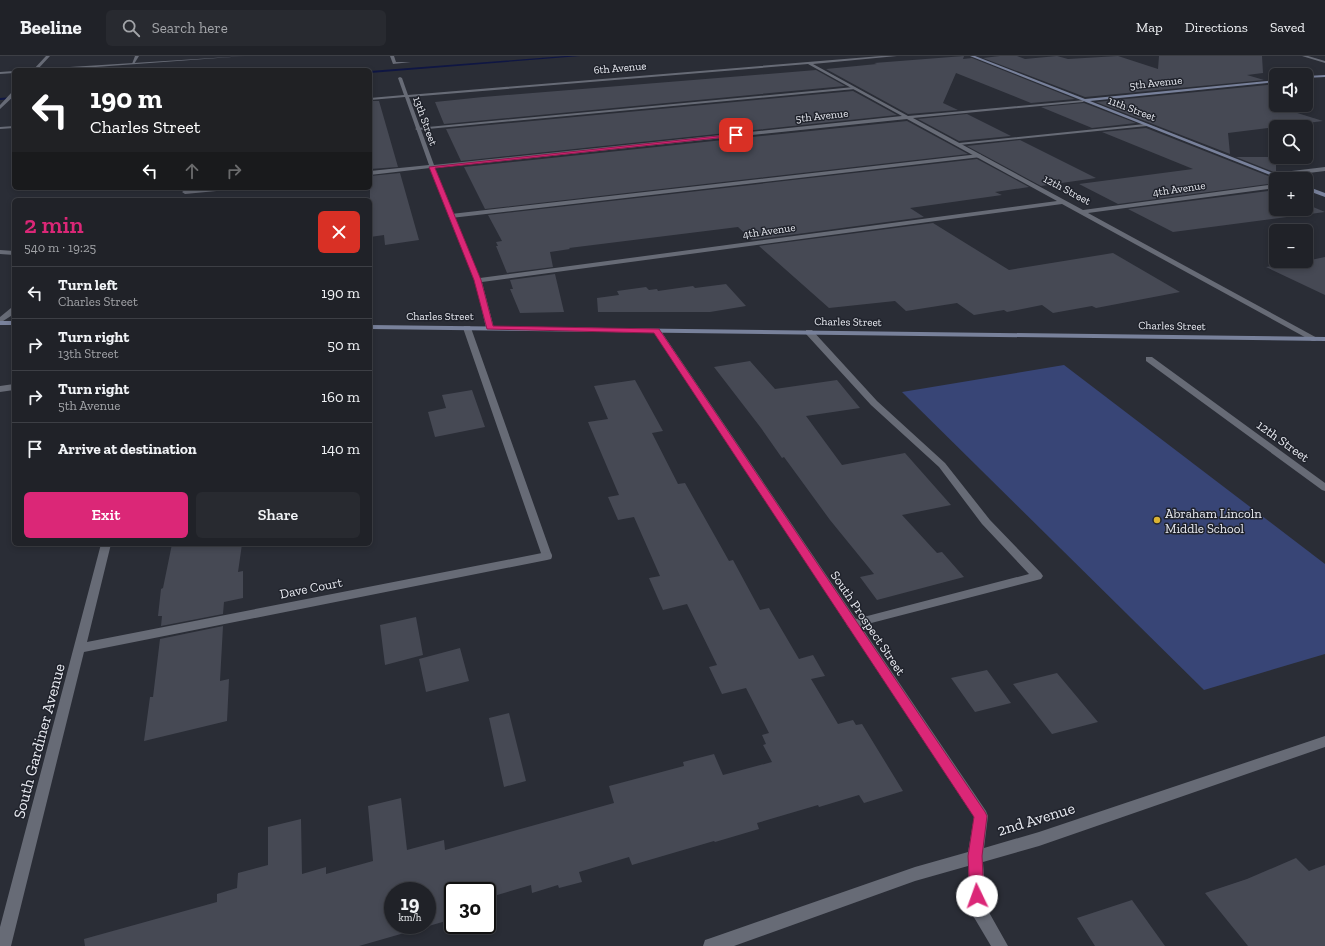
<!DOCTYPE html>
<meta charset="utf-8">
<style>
body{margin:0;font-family:"Zilla Slab",serif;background:#282a30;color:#f1f3f6;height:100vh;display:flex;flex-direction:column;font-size:15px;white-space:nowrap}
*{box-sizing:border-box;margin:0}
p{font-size:13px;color:#a2a4a8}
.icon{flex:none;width:22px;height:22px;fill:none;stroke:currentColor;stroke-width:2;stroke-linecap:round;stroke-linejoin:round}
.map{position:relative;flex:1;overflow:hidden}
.side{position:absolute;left:12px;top:142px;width:360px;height:348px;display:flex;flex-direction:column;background:#202228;border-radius:6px;box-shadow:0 2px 6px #0003,0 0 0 1px #3d3f45}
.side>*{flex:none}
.top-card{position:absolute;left:12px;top:12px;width:360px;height:122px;border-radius:6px;box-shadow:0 2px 6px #0003,0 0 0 1px #3d3f45;background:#202124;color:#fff;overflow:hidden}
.controls{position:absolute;left:1269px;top:12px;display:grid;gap:8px}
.controls a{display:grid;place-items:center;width:44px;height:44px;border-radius:6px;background:#202228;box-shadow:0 2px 6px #0003,0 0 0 1px #3d3f45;font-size:20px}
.speed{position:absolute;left:384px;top:826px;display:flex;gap:8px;font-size:20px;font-weight:700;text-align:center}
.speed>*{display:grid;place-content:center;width:52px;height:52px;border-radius:50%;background:#202228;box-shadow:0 2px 6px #0003,0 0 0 1px #3d3f45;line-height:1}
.speed small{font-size:10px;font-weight:400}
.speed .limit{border:2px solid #111;border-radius:6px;background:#fff;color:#111}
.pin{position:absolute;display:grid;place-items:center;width:34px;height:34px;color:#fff;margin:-17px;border-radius:8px;box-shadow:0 2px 6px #0006}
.me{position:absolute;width:44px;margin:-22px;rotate:357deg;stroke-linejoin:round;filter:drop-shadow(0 0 3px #0008)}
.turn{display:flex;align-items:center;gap:14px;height:84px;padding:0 12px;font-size:18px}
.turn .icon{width:52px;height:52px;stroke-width:2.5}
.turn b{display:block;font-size:28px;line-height:34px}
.lanes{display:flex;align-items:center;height:38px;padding:0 12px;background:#0003;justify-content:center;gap:20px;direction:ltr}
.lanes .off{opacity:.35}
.round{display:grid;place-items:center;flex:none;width:42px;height:42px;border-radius:6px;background:#282a30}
.overview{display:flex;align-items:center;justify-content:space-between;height:68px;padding:0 12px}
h1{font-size:24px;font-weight:600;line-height:30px;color:#db2777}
.action{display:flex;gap:8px;margin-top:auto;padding:8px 12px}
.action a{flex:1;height:46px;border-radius:6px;background:#db2777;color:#fff;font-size:16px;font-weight:600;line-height:46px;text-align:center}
.action a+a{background:#282a30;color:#f1f3f6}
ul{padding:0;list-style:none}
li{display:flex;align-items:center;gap:12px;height:52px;padding:0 12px;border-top:1px solid #3d3f45}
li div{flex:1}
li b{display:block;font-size:15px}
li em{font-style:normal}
header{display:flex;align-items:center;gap:24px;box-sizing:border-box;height:56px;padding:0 20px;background:#202228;border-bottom:1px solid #3d3f45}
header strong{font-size:19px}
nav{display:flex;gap:22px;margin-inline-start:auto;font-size:14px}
.search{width:280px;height:36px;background:#282a30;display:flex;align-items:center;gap:10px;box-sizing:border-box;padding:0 14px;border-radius:6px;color:#a2a4a8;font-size:15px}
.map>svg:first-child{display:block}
.green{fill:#384576}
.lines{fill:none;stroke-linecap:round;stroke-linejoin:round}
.stream{fill:#0f1643;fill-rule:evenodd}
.building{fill:#464954;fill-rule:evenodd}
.service{fill:#676b76;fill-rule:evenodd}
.minor{fill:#676b76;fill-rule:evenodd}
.secondary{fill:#78819b;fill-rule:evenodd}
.route{fill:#db2777;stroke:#8e194d}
.poi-dot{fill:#dab333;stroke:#20232c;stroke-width:1.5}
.labels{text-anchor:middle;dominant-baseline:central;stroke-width:3;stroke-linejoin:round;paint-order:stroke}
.far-street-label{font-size:11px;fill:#e9ebf2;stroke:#20232c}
.street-label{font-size:13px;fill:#e9ebf2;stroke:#20232c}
.poi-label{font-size:13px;fill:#e9ebf2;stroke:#20232c;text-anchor:start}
.near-street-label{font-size:16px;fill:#e9ebf2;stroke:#20232c}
</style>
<header>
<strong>Beeline</strong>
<div class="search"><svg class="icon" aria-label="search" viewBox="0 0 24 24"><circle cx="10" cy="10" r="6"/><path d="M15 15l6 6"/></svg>Search here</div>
<nav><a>Map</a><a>Directions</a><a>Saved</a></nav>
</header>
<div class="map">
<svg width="1325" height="890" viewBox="0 0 1325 890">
<rect width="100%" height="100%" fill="#2a2d36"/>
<path class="green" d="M1064 309 1325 508V598L1204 634 902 336Z"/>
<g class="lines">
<path class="stream" d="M565 0H580L370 17V15Z
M14 41V43L0 44V42Z"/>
</g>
<path class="building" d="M964 0 963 3 972 2 1075 43 1031 47 956 17 943 47 958 54 908 58 826 13 877 8 874 7Z
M1000 0H1017L1025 3 1057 0 1068 3 1118 0 1158 13 1159 0H1262L1263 17 1247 19 1264 24 1085 41 983 2Z
M816 14 845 30 444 68 435 46 483 41Z
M1276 28V45L1270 46 1276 48V49L1285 50 1278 51 1323 65 1228 77 1230 98 1096 46Z
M853 35 897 59 461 105 446 73Z
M370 45H379L398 111 370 113Z
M1084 47 1136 67 1092 72 1041 51Z
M967 58 1011 80 959 85 918 63Z
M907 65 968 98 485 153 464 111Z
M1146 72 1276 123V127L1118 148 1079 128 1193 113 1102 76Z
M1020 84 1096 122 1041 130 967 90Z
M1236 101H1276V115L1274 116Z
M977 103 1029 131 995 136 1002 139 910 152 924 161 752 184 738 171 569 192 570 193 550 196 553 211 507 217 496 190H498L496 186 502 185 488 159Z
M400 117 419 184 385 189 384 179 370 181V120Z
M1276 134V153H1306V148L1325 156 1173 176 1128 153Z
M933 167 1009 214 1113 197 1180 236 1096 252 1092 250 1053 257 1042 249 1007 256 1004 254 974 259 957 247 906 255 895 245 829 252 759 190Z
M1325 201V239L1266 211 1306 205Z
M555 218 564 256 520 257 510 233H513L510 224Z
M726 228 746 250 710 256H598L597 242 619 239 617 235 646 231 649 234 657 233 658 235 693 230 695 232Z
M750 305 775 333 837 324 860 352 806 360 842 409 905 397 951 449 902 459 937 497 942 496 964 521 877 544 860 521 874 518 830 464 784 401 782 402 761 372 714 311Z
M635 324 663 375 652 377 678 428 685 427 729 505 733 504 760 554 769 552 799 603 813 599 825 620 811 623 838 668 853 664 856 669 862 668 903 735 864 747 859 739 819 751 818 749 757 767 759 773 715 786 714 785 632 809 629 801 579 816 582 826 559 832 558 829 532 837 531 829 487 842V835H453V863L359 890H85L84 883 217 846V838L237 832 238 817 268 809V771L301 763 302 818 326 811V818L373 805 368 750 401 742 407 794 444 784 445 794 614 747 609 730 684 710 683 706 714 698 723 719 772 706 763 689 766 688 762 679 769 677 746 632 722 638 709 611 717 609 687 548 663 554 649 522 660 520 634 461 618 464 608 441 619 439 588 366 608 363 594 330ZM393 835H427V869H393Z
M472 334 485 371 435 381 428 356 446 352 442 339Z
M172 488H242L238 516 243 515V542L224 546 223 558 161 570 162 560H158L161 533 163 532Z
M416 561 423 599 385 609 380 569Z
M223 570 220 625 229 623 227 665 144 685 150 641H153L160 583Z
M460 592 469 625 426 636 419 603Z
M987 614 1011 647 975 656 951 622Z
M1057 617 1098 666 1052 678 1013 628Z
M509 657 526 725 504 731 489 662Z
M1296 802 1309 815 1325 809V890H1248L1205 837 1247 823Z
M1132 844 1165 890H1095L1077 862Z"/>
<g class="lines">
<path class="service" d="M135 0H139L134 8H132Z
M854 31 855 33 417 74 415 73 417 72Z
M1145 68 1147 70 959 89 957 88 959 87Z
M979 98 981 99V101L451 162 448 160 451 158Z
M0 194 14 195V199L0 198Z
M11 252H14V258L0 267V261Z
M464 270H470L471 272 552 500 551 503H543L542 500 463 272Z
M806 274H812L877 345 945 407 990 464 1041 517 1043 520 1041 523 852 572 848 571 846 568 848 565 852 564 1029 518 982 468 939 411 871 349 806 278Z"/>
<path class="minor" d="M46 0H50L38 13 245 0 55 14H33Z
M390 0H394L396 6H411L393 8Z
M881 0H897L813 8 908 60 1085 44 1083 46 913 62 1083 154 1276 128V132L1088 157 1319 283 1315 285H1312L1062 148 482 226 494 272 490 274 486 272 475 224 430 112 370 119V115L429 109 405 41 370 44V42L404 39 398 22 400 21 402 22 408 39ZM808 8 902 60 434 109 409 41ZM907 63 1057 145 480 222 435 112Z
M1302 0H1308L1325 5V7Z
M14 15V17L0 18V16Z
M12 36H14V40L0 53V49Z
M14 70V72L0 73V71Z
M1325 111V115L1275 121 1272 119 1275 117Z
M209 132H230L227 134 185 138 182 136 185 134Z
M654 273H657L661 275 986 755 988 760 984 792 1039 776 1325 680V691L1039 790 983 806 986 851 1008 890H991L972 858 970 853 968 810 915 825 734 890H703L705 884 711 882 915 811 968 796 974 761 653 275Z
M1146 301H1152L1325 427V435L1322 434 1146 305Z
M14 328V334L0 336V330Z
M101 488H111L87 586 547 496 551 497 552 500 551 503 547 504 84 596 11 890H0V871Z"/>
<path class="secondary" d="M970 0H975L1085 43 1276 24V26L1090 45 1288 123H1280Z
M1325 19V21L1306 22V20Z
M1306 130 1325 137V141L1306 134Z
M0 265H14V269H0Z
M370 269 1325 281V285L370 273Z"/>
</g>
<path class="route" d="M737 78 736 80 435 112 481 224 493 270 659 273 985 756 987 760 982 800 984 840 982 844 977 846 972 844 970 840 968 800 974 761 654 277 487 273 474 224 429 111Z"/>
<circle class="poi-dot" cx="1157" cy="464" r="4"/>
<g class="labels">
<g class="far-street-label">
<text transform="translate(620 12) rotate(-5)">6th Avenue</text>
<text transform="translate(1156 27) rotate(-6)">5th Avenue</text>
<text transform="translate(1132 53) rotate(21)">11th Street</text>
<text transform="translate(822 60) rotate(-6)">5th Avenue</text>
<text transform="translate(425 65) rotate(70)">13th Street</text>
<text transform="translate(1179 133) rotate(-8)">4th Avenue</text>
<text transform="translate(1067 134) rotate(28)">12th Street</text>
<text transform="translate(769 175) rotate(-8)">4th Avenue</text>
<text x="440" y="260">Charles Street</text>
<text transform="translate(848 266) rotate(1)">Charles Street</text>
<text transform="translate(1172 270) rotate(1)">Charles Street</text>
</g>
<g class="street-label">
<text transform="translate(1283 385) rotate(36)">12th Street</text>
<text transform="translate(311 532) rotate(-11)">Dave Court</text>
<text transform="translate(868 567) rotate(56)">South Prospect Street</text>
</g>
<g class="poi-label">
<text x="1165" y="457">Abraham Lincoln<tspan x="1165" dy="15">Middle School</tspan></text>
</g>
<g class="near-street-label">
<text transform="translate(39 685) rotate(-75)">South Gardiner Avenue</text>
<text transform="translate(1036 763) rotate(-17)">2nd Avenue</text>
</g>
</g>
</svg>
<div class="controls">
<a><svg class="icon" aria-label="sound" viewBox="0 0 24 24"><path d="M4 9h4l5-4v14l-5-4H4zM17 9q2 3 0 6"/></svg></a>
<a><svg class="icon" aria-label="search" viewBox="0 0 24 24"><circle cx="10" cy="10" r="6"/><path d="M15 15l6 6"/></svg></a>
<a>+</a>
<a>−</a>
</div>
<div class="speed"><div>19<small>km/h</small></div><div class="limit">30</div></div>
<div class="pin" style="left:736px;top:79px;background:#d93025"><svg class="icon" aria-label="arrive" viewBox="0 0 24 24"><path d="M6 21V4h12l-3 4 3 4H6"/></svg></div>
<svg class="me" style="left:977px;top:840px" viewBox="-20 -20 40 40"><circle r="19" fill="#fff"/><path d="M0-13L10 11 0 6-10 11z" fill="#db2777"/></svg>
<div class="top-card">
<div class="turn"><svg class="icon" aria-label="left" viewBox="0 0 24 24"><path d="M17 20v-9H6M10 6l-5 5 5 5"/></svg><div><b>190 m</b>Charles Street</div></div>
<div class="lanes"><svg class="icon" aria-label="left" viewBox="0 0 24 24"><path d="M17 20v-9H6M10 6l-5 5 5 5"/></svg><svg class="icon off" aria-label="ahead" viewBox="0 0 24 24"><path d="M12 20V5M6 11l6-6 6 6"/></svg><svg class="icon off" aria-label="right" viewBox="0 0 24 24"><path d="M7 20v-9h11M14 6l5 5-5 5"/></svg></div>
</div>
<section class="side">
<div class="overview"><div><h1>2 min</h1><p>540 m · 19:25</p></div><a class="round" style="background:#d93025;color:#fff"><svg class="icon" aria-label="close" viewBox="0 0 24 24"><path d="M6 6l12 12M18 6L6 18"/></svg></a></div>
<ul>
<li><svg class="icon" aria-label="left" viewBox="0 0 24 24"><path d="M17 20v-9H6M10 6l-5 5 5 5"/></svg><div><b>Turn left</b><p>Charles Street</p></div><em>190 m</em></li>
<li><svg class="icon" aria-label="right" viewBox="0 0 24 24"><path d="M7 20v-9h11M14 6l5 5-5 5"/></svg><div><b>Turn right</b><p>13th Street</p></div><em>50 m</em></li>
<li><svg class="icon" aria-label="right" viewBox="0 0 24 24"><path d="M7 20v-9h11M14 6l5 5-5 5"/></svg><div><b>Turn right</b><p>5th Avenue</p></div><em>160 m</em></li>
<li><svg class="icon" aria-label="arrive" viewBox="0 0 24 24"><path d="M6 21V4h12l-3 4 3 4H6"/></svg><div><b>Arrive at destination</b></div><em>140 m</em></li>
</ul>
<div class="action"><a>Exit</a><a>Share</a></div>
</section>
</div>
